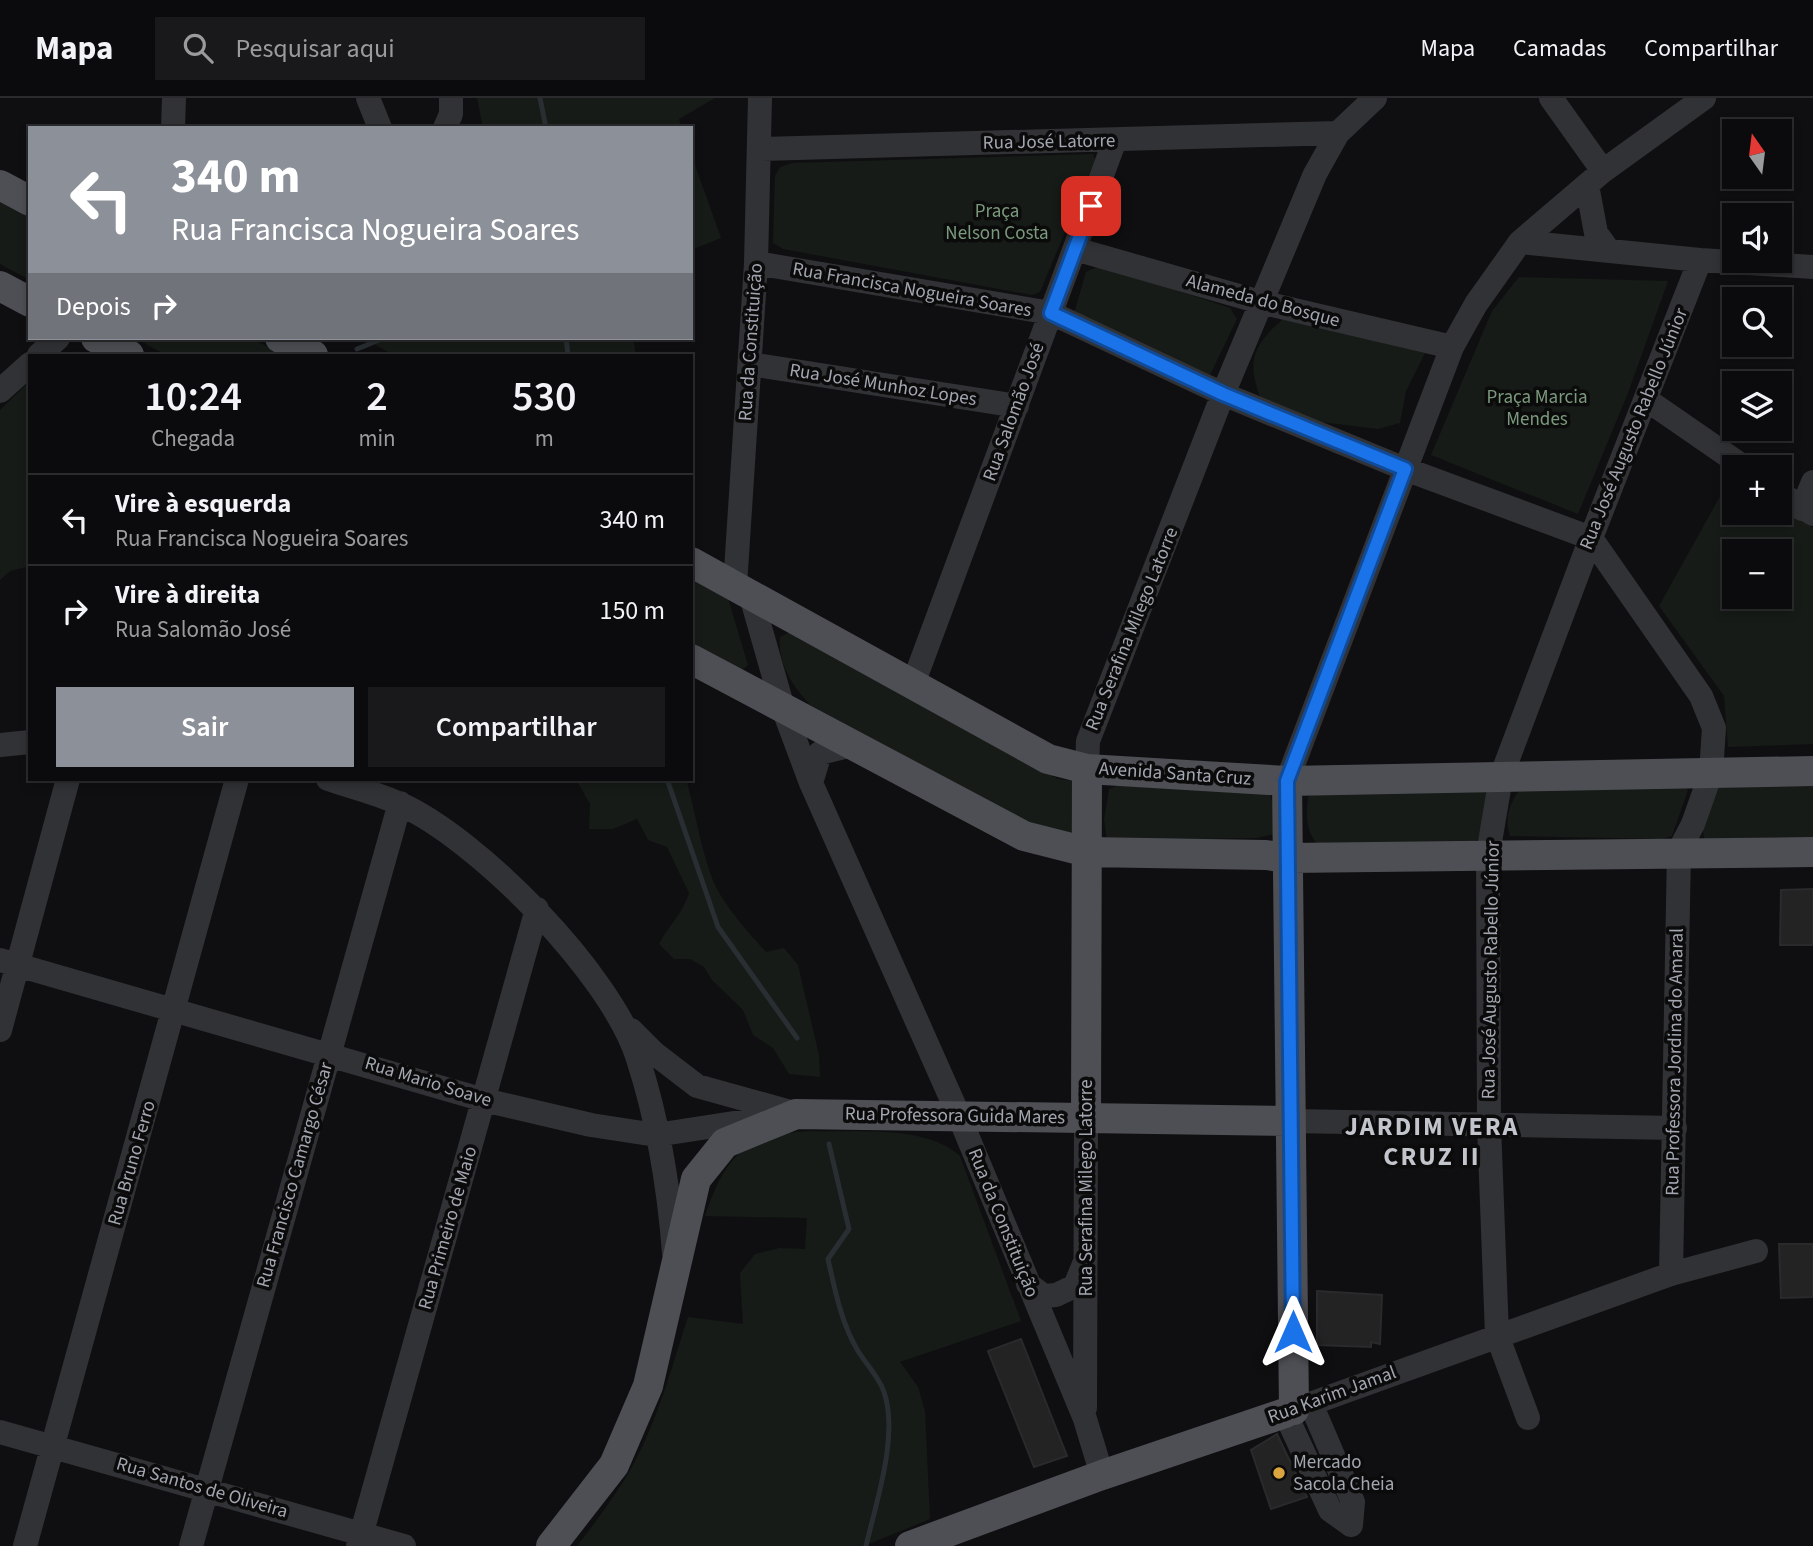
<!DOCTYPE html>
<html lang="pt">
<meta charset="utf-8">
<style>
body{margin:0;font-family:"Source Sans 3",sans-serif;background:#19191b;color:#f1f3f6;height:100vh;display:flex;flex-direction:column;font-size:26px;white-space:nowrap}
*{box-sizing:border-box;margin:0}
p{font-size:23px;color:#9a9b9d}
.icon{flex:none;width:38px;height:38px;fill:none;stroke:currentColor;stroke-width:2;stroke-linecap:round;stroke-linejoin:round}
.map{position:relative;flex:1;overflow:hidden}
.panel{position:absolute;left:28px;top:256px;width:665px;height:427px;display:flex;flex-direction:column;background:#0b0b0d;border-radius:0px;box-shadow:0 4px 10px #0003,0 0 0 2px #2b2b2e}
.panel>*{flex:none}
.guide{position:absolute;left:28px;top:28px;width:665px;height:214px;border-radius:0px;box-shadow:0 4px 10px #0003,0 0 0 2px #2b2b2e;background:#8c9099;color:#fff;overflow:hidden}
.needle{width:46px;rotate:346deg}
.fabs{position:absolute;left:1722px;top:21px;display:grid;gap:14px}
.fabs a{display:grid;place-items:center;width:70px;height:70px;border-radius:0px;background:#0b0b0d;box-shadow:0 4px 10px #0003,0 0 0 2px #2b2b2e;font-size:35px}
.pin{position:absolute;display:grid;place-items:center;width:60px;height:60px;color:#fff;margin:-30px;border-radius:14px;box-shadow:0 4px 10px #0006}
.me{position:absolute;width:77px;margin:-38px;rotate:0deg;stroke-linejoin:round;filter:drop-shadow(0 0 5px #0008)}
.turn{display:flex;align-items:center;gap:24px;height:147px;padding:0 28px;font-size:32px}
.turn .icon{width:91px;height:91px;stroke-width:2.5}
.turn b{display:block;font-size:49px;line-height:60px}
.then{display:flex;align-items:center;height:66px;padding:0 28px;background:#0003;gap:14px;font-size:26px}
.eta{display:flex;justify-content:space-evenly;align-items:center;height:119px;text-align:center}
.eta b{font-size:42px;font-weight:600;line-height:49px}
.cta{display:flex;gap:14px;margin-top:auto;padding:14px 28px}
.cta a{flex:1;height:80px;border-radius:0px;background:#8c9099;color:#fff;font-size:28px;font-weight:600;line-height:80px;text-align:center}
.cta a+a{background:#19191b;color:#f1f3f6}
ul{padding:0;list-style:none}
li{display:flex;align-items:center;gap:21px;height:91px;padding:0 28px;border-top:2px solid #2b2b2e}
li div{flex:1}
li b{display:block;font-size:26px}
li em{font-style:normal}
header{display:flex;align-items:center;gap:42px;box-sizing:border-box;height:98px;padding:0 35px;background:#0b0b0d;border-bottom:2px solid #2b2b2e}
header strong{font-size:33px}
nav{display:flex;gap:38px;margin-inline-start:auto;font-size:24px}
.search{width:490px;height:63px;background:#19191b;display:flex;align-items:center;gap:18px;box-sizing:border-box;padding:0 24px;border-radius:0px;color:#9a9b9d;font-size:26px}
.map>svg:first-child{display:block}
.green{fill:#161b17;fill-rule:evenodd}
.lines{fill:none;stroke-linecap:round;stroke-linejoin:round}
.stream{stroke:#282e32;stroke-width:5}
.building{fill:#232324;stroke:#2a2a2c;stroke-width:2}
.minor{stroke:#313235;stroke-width:24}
.major{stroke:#4d4f54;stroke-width:30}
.route-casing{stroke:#114b97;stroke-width:18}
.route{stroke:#1a73e8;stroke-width:12}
.poi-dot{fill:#daa53e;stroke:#0b0b0b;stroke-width:2.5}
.labels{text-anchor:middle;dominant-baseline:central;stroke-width:7;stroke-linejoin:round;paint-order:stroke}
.street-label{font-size:19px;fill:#a2a6b0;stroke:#0b0b0b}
.park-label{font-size:19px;fill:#7b997d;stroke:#0b0b0b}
.poi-label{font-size:19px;fill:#a2a6b0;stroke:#0b0b0b;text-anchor:start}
.district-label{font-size:26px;font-weight:bold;letter-spacing:2px;fill:#c3c5cc;stroke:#0b0b0b}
</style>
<header>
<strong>Mapa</strong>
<div class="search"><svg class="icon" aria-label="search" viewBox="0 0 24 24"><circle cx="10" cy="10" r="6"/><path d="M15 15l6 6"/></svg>Pesquisar aqui</div>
<nav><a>Mapa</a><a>Camadas</a><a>Compartilhar</a></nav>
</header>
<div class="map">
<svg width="1813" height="1448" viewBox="0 0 1813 1448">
<rect width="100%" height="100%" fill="#0f0f11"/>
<path class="green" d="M477 0H715L679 21 682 30H483Z
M691 56 721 140 691 152Z
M1093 56 1095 62 1040 194 1032 197 783 151 773 145 775 78 780 69 792 65Z
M0 99 30 116V182L0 166Z
M1101 167 1230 210 1237 221 1210 277 1074 215 1086 174Z
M1519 179 1668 183 1628 295 1578 416 1431 357 1492 213Z
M1283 221 1425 255 1406 293 1400 325 1378 331 1304 322 1261 301C1246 263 1253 247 1283 221Z
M135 240H251L283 257H166Z
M364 240H633L636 257H393Z
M30 283V468L10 473 0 482V312Z
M1733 375 1734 415H1780V407L1813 430V646L1728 649 1724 598 1659 508ZM1734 453H1780V499H1734Z
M691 480 728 500 748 567 741 573 691 546Z
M790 534 1058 681 1075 683 1078 726 1069 738 1040 733 810 607C792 587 778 566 780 539Z
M579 681H686C696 715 700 751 714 785 726 810 747 833 766 854L784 850 798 867 819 957 820 979 789 976 773 950 753 937 743 912 712 882 704 869 690 861H674L659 846C669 827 683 815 689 795L667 749 648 742 637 721 613 731H589L590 706 578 685Z
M1679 683 1688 692 1672 738 1662 741 1510 738C1503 717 1511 701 1526 685Z
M1813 683V747L1704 743 1703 731 1717 690 1727 685Z
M1124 685 1269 695 1276 714 1274 736 1257 740 1107 742 1104 721 1109 691Z
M1322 687H1485L1491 698 1481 740 1470 746 1319 748C1305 733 1306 718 1308 699Z
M811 1033C857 1035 925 1026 960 1058L1021 1223 900 1264 918 1289 925 1313 930 1421 864 1448H577C597 1422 617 1396 633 1367 658 1321 672 1268 688 1219L743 1226 740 1175 755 1156 779 1150 805 1151 807 1120 705 1118C725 1058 745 1036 811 1033Z"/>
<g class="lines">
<path class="stream" d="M540 0 546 30
M566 240 568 257
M357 251 384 240
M667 681 718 829 797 940
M829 1046 849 1131 828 1161C835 1192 841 1225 858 1253 866 1266 879 1279 884 1294 899 1337 876 1405 866 1448"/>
</g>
<path class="building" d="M1813 791V847H1780L1781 792Z
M1779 1146H1813V1199L1781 1200Z
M1317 1193 1382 1197 1380 1246 1371 1244V1249L1317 1247Z
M1021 1241 1067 1358 1034 1369 988 1253Z
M1277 1336 1307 1399 1271 1411 1251 1352Z"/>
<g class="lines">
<path class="minor" d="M368 0 380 30
M1551 0 1603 73
M173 30 174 0
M445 30 451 16V0
M759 51 1338 35
M1587 87 1596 135 1609 153
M1520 144 1700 162 1813 169
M1075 151 1260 204 1452 249
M756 165 1051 215 1223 296 1405 371 1591 440 1701 598 1714 630 1711 675 1693 726 1679 753 1671 1176
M39 257 58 240
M750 266 1017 308
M0 293 30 266
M1647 302 1744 369
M1780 395 1813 416
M1802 411 1813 384
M735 488 756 165 760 0
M751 498 783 610 811 685 959 1018 1085 1321 1102 1377
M913 586 1115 42
M0 647 30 644
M1087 671 1088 643 1223 296 1315 76 1338 35 1375 0
M328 681C351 689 376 695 398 705 478 740 612 877 638 961 658 1023 669 1090 674 1155
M1287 683 1452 249 1476 206 1520 144 1603 73 1704 0
M811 685 820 655 852 647
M0 862 484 1002 591 1027 656 1037 767 1020
M0 932 68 681
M631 932 654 955 697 988 787 1013
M1291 1023 1675 1030
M1028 1186 1044 1198 1056 1197 1075 1188 1084 1166
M1311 1306 1353 1404 1351 1427
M1085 1310 1086 1020
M1528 1320 1497 1237 1489 1027 1488 756 1501 679 1591 440 1700 162
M0 1334 404 1448
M1351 1427 1330 1412 1285 1315 1671 1176 1756 1153
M25 1448 237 681
M191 1448 400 705
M358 1448 537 811"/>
<path class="major" d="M0 87 30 103
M0 188 30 204
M96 240 129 257
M280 240 313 257
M691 464 1048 661 1087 671 1287 683 1813 673
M691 561 1024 738 1087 754 1266 757 1288 760 1813 754
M1287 683 1294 1312
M1086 1020 1087 671
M551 1448 614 1367 648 1288 696 1081 725 1045 796 1016 1291 1023
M910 1448 1102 1377 1285 1315"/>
</g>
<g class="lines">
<g class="route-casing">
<path id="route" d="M1091 108 1051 215 1223 296 1405 371 1287 683 1293 1234"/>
</g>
<use href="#route" class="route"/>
</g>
<circle class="poi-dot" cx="1279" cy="1375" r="7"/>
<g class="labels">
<g class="street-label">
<text transform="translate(1049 44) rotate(-1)">Rua José Latorre</text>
<text transform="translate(912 192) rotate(10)">Rua Francisca Nogueira Soares</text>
<text transform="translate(1263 203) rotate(15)">Alameda do Bosque</text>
<text transform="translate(751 244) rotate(-86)">Rua da Constituição</text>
<text transform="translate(883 287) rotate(9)">Rua José Munhoz Lopes</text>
<text transform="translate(1014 314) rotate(-70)">Rua Salomão José</text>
<text transform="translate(1634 331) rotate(-68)">Rua José Augusto Rabello Júnior</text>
<text transform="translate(1132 531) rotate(-68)">Rua Serafina Milego Latorre</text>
<text transform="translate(1175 676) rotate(4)">Avenida Santa Cruz</text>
<text transform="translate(1491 872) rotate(-89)">Rua José Augusto Rabello Júnior</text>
<text transform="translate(1675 964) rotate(-89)">Rua Professora Jordina do Amaral</text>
<text transform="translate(428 984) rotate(17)">Rua Mario Soave</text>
<text transform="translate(955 1018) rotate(1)">Rua Professora Guida Mares</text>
<text transform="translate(132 1065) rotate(-74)">Rua Bruno Ferro</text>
<text transform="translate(295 1077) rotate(-74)">Rua Francisco Camargo César</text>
<text transform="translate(1086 1090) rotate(-90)">Rua Serafina Milego Latorre</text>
<text transform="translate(1003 1125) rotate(68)">Rua da Constituição</text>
<text transform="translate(448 1130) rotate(-74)">Rua Primeiro de Maio</text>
<text transform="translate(1332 1297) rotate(-20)">Rua Karim Jamal</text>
<text transform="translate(202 1390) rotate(16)">Rua Santos de Oliveira</text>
</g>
<g class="park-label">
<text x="997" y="113">Praça<tspan x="997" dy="22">Nelson Costa</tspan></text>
<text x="1537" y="299">Praça Marcia<tspan x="1537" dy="22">Mendes</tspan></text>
</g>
<g class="poi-label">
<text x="1293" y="1364">Mercado<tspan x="1293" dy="22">Sacola Cheia</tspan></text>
</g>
<g class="district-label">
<text x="1432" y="1028">JARDIM VERA<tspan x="1432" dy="30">CRUZ II</tspan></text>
</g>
</g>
</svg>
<div class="fabs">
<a><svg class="needle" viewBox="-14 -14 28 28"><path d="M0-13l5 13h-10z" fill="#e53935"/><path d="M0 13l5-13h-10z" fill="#9a9b9d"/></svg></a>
<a><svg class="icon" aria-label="sound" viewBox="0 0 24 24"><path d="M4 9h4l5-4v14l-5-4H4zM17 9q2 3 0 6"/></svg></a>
<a><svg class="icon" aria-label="search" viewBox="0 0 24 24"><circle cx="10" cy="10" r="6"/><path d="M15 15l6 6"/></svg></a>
<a><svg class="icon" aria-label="layers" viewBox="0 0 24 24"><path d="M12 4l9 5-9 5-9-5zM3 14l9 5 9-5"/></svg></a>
<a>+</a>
<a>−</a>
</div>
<div class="pin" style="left:1091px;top:108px;background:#d93025"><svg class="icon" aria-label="arrive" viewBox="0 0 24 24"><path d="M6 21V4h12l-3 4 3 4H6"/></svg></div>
<svg class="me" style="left:1293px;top:1234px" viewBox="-20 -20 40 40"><path d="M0-17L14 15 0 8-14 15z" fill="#1a73e8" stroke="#fff" stroke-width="4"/></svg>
<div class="guide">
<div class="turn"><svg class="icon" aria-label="left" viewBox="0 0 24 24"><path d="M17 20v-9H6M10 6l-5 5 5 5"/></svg><div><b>340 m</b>Rua Francisca Nogueira Soares</div></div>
<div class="then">Depois<svg class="icon" aria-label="right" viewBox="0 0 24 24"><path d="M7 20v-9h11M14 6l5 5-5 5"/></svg></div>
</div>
<section class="panel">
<div class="eta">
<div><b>10:24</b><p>Chegada</p></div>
<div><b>2</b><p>min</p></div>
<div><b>530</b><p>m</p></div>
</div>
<ul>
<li><svg class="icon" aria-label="left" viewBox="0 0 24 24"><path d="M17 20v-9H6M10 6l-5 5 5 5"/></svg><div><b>Vire à esquerda</b><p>Rua Francisca Nogueira Soares</p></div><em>340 m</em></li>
<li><svg class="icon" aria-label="right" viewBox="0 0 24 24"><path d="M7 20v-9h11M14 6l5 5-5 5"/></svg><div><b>Vire à direita</b><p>Rua Salomão José</p></div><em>150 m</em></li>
</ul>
<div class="cta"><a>Sair</a><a>Compartilhar</a></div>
</section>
</div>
